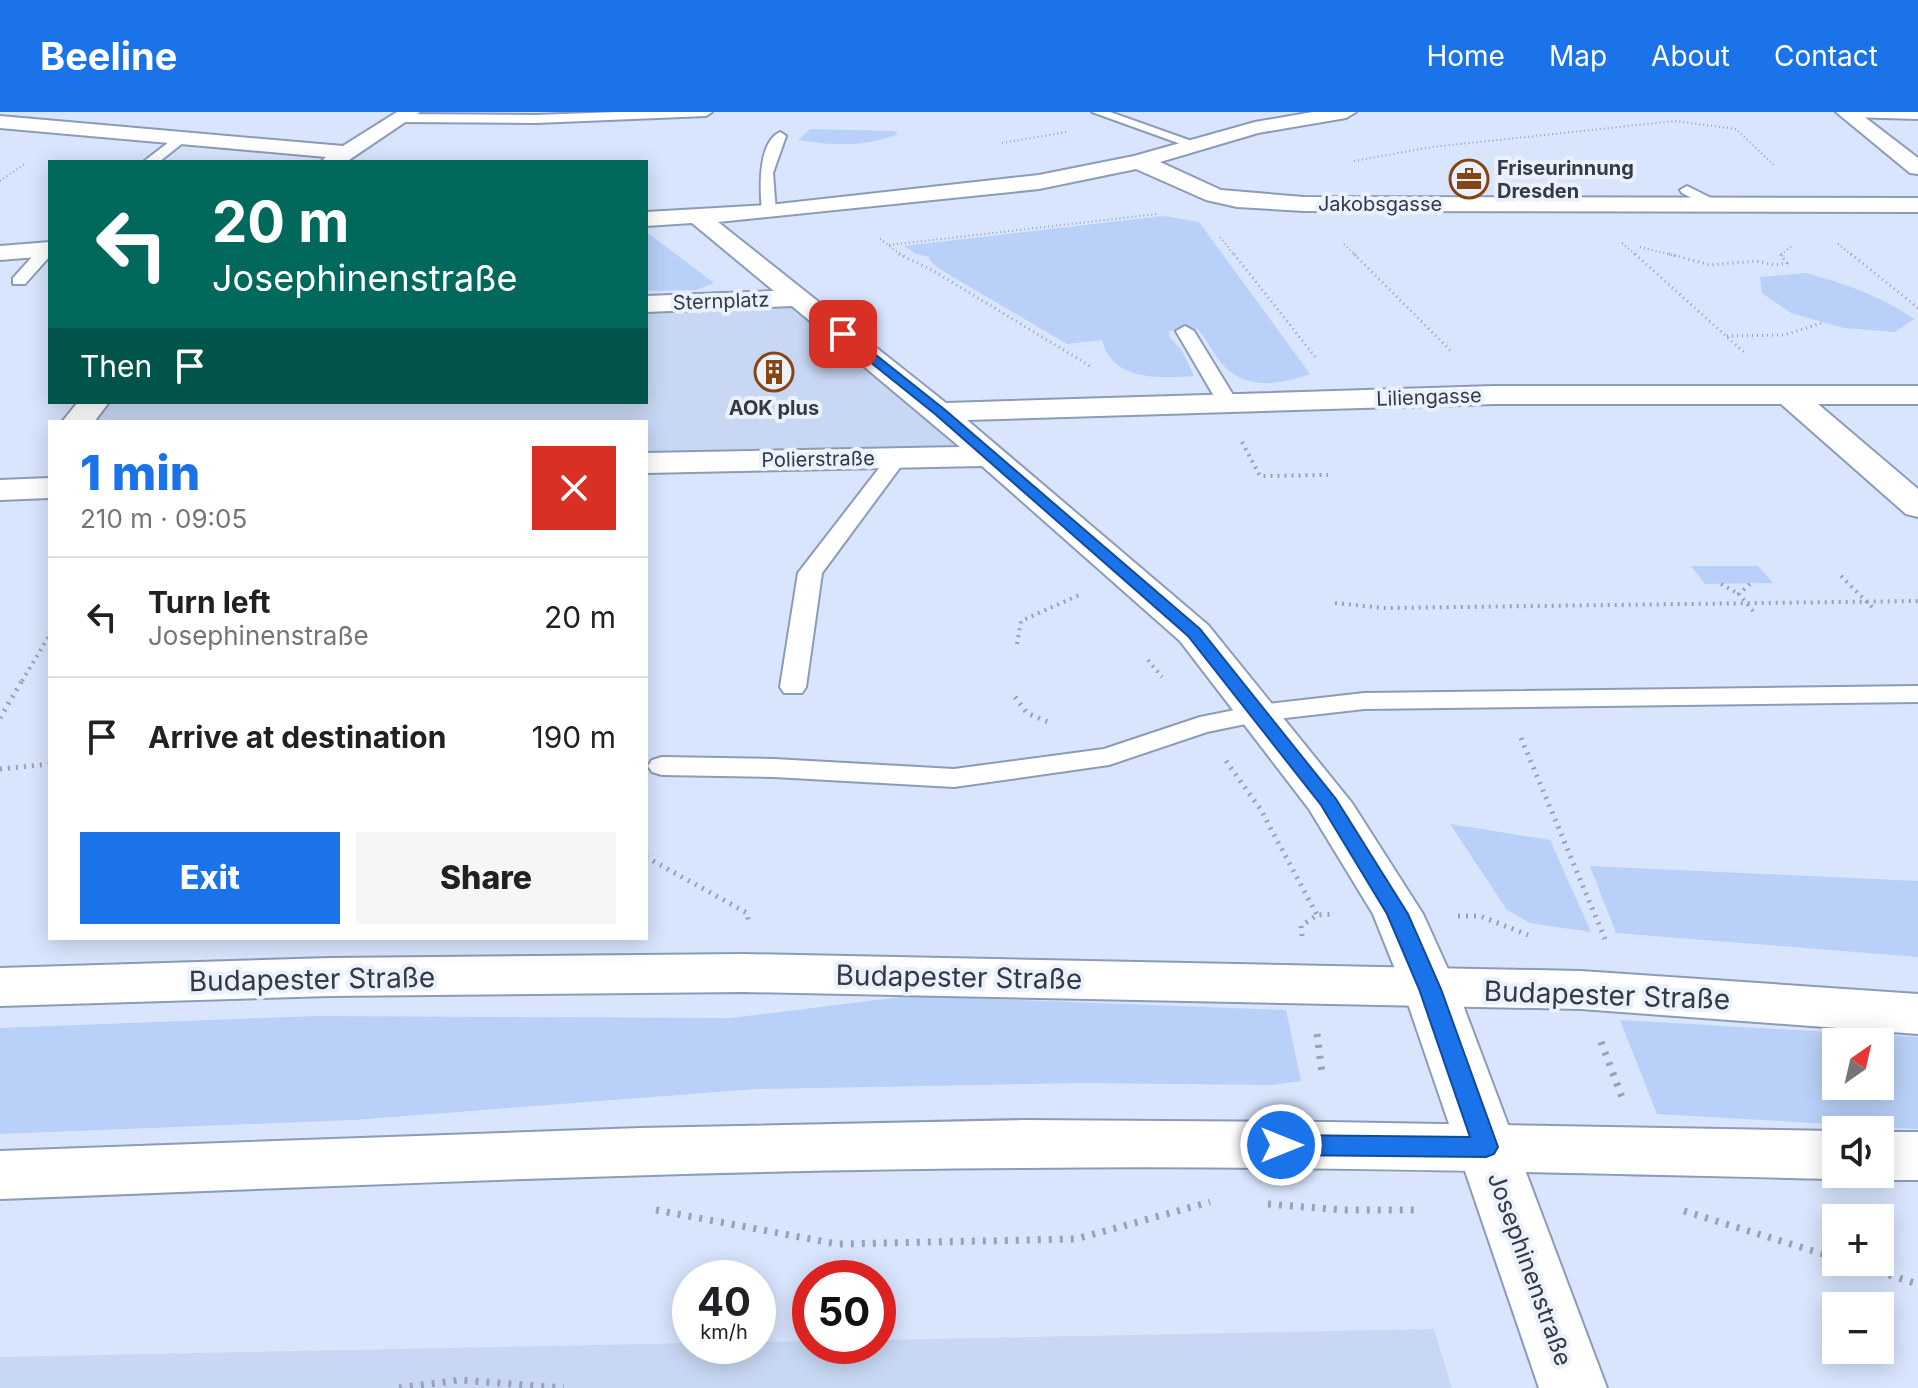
<!DOCTYPE html>
<meta charset="utf-8">
<style>
body{margin:0;font-family:Inter,sans-serif;background:#f6f6f6;color:#202124;height:100vh;display:flex;flex-direction:column;font-size:30px;white-space:nowrap}
*{box-sizing:border-box;margin:0}
p{font-size:26px;color:#757577}
.icon{flex:none;width:44px;height:44px;fill:none;stroke:currentColor;stroke-width:2;stroke-linecap:round;stroke-linejoin:round}
.map{position:relative;flex:1;overflow:hidden}
.sheet{position:absolute;left:48px;top:308px;width:600px;height:520px;display:flex;flex-direction:column;background:#fff;border-radius:0px;box-shadow:0 4px 20px #0003}
.sheet>*{flex:none}
.hud{position:absolute;left:48px;top:48px;width:600px;height:244px;border-radius:0px;box-shadow:0 4px 20px #0003;background:#00695c;color:#fff;overflow:hidden}
.needle{width:52px;rotate:34deg}
.controls{position:absolute;left:1822px;top:916px;display:grid;gap:16px}
.controls a{display:grid;place-items:center;width:72px;height:72px;border-radius:0px;background:#fff;box-shadow:0 4px 20px #0003;font-size:40px}
.speed{position:absolute;left:672px;top:1148px;display:flex;gap:16px;font-size:40px;font-weight:700;text-align:center}
.speed>*{display:grid;place-content:center;width:104px;height:104px;border-radius:50%;background:#fff;box-shadow:0 4px 20px #0003;line-height:1}
.speed small{font-size:20px;font-weight:400}
.speed .limit{border:12px solid #d22;background:#fff;color:#111}
.pin{position:absolute;display:grid;place-items:center;width:68px;height:68px;color:#fff;margin:-34px;border-radius:16px;box-shadow:0 4px 12px #0006}
.me{position:absolute;width:88px;margin:-44px;rotate:90deg;stroke-linejoin:round;filter:drop-shadow(0 0 6px #0008)}
.turn{display:flex;align-items:center;gap:28px;height:168px;padding:0 32px;font-size:36px}
.turn .icon{width:104px;height:104px;stroke-width:2.5}
.turn b{display:block;font-size:56px;line-height:68px}
.then{display:flex;align-items:center;height:76px;padding:0 32px;background:#0003;gap:16px;font-size:30px}
.round{display:grid;place-items:center;flex:none;width:84px;height:84px;border-radius:0px;background:#f6f6f6}
.headline{display:flex;align-items:center;justify-content:space-between;height:136px;padding:0 32px}
h1{font-size:48px;font-weight:800;line-height:60px;color:#1a73e8}
.button{display:flex;gap:16px;margin-top:auto;padding:16px 32px}
.button a{flex:1;height:92px;border-radius:0px;background:#1a73e8;color:#fff;font-size:32px;font-weight:800;line-height:92px;text-align:center}
.button a+a{background:#f6f6f6;color:#202124}
ul{padding:0;list-style:none}
li{display:flex;align-items:center;gap:24px;height:120px;padding:0 32px;border-top:2px solid #e0e0e0}
li div{flex:1}
li b{display:block;font-size:30px}
li em{font-style:normal}
header{display:flex;align-items:center;gap:48px;box-sizing:border-box;height:112px;padding:0 40px;background:#1a73e8;color:#fff}
header strong{font-size:38px}
nav{display:flex;gap:44px;margin-inline-start:auto;font-size:28px}
.map>svg:first-child{display:block}
.built{fill:#c8d8f4}
.green{fill:#b9d0f8;fill-rule:evenodd}
.lines{fill:none;stroke-linecap:round;stroke-linejoin:round}
.service-casing{stroke:#8c9bb7;stroke-width:4}
.minor-casing{stroke:#8c9bb7;stroke-width:4}
.secondary-casing{stroke:#8c9bb7;stroke-width:4}
.path-far4{stroke:#98a2b5;stroke-width:2;stroke-dasharray:1 3;stroke-linecap:butt}
.path-far3{stroke:#98a2b5;stroke-width:3;stroke-dasharray:1 4;stroke-linecap:butt}
.path-far2{stroke:#98a2b5;stroke-width:4;stroke-dasharray:2 5;stroke-linecap:butt}
.path-far1{stroke:#98a2b5;stroke-width:5;stroke-dasharray:2 6;stroke-linecap:butt}
.path{stroke:#98a2b5;stroke-width:7;stroke-dasharray:3 8;stroke-linecap:butt}
.service{fill:#fff;fill-rule:evenodd}
.minor{fill:#fff;fill-rule:evenodd}
.secondary{fill:#fff;fill-rule:evenodd}
.route{fill:#1a73e8;stroke:#114b97;stroke-width:2}
.labels{text-anchor:middle;dominant-baseline:central;stroke-width:8;stroke-linejoin:round;paint-order:stroke}
.far-poi-label{font-size:20px;font-weight:bold;fill:#333a45;stroke:#ebf2fe;text-anchor:start}
.far-street-label{font-size:20px;fill:#333a45;stroke:#ebf2fe}
.street-label{font-size:24px;fill:#333a45;stroke:#ebf2fe}
.near-street-label{font-size:28px;fill:#333a45;stroke:#ebf2fe}
</style>
<header>
<strong>Beeline</strong>
<nav><a>Home</a><a>Map</a><a>About</a><a>Contact</a></nav>
</header>
<div class="map">
<svg width="1918" height="1276" viewBox="0 0 1918 1276">
<rect width="100%" height="100%" fill="#d8e5fd"/>
<path class="built" d="M797 186 991 344 646 351V310H78L94 290H646V192Z
M1434 1217 1452 1276H0V1245L690 1231V1234H758V1230L810 1229V1234H878V1228Z"/>
<path class="green" d="M810 17 894 19 898 22C865 35 833 34 798 28Z
M1163 104 1199 110 1310 262C1276 274 1239 279 1216 244 1210 235 1205 226 1198 217L1169 219V224L1182 239 1194 264C1161 266 1112 270 1102 228L1067 232 938 156 929 147 930 145 916 142 904 134Z
M646 122H649L714 171 696 178 646 179Z
M1806 161C1846 172 1880 184 1914 207L1895 220 1844 216 1791 201 1762 181 1760 165Z
M1691 454H1758L1773 471 1705 472Z
M1450 712 1550 728 1591 820 1530 811 1507 798Z
M1590 754 1918 769V845L1616 821Z
M909 884 1286 898 1301 969 1272 973 1081 971 756 977 353 1008 0 1022V916L316 904 731 906Z
M1620 908 1918 925V1017L1657 1002ZM1836 930H1880V974H1836Z"/>
<g class="lines">
<g class="service-casing">
<path id="service" d="M617 0H712L706 4 536 11 399 10 393 6 399 2 536 3Z
M1092 0H1110L1203 33 1192 36Z
M1843 0H1918V7L1848 5Z
M780 20 786 24 773 61 776 100 769 104 762 100C760 78 757 31 780 20Z
M178 23 189 26 159 50H143Z
M1687 74 1719 90 1721 93 1714 97 1682 81 1680 78Z
M50 133V144L25 172H13V166L42 134Z
M1185 214 1194 219 1238 291 1235 295 1228 297 1218 291 1176 219Z
M897 340 907 346 822 461 806 575 802 581H784L780 575 798 461 890 342Z
M1918 574V590L1364 597 1260 609 1207 620 1109 653 954 675 774 665 662 663 652 660 648 654 652 648 662 645 774 647 954 657 1104 637 1200 605 1260 593 1364 581Z"/>
</g>
<g class="minor-casing">
<path id="minor" d="M397 0H420L346 50H321L326 45 0 16V4L343 34Z
M1313 0H1356L1346 6 1258 21 1160 50 1221 78 1304 85 1918 86V100L1304 99 1237 95 1206 88 1136 57 1039 77 718 110 946 291 1494 274H1918V292H1818L1918 377V405L1906 402 1781 292H1494L967 308 1208 513 1352 691 1423 802 1457 877 1607 1276H1539L1403 877 1373 802 1309 697 1180 529 982 354 646 361V341L960 335 792 194 646 200V184L774 179 692 111 646 114V100L769 93 1039 63 1134 44 1255 10Z
M1836 0H1858L1918 46V62L1910 61Z
M50 130V144L0 148V134Z
M78 290H109L94 310H62Z
M50 366V386L0 388V368Z"/>
</g>
<g class="secondary-casing">
<path id="secondary" d="M744 842 1581 859 1918 882V922L1581 897 744 880 330 884 0 894V856L330 846Z
M1024 1008 1329 1010 1836 1019V1062H1851L1836 1067C1565 1061 1295 1053 1024 1056 682 1058 341 1074 0 1087V1039L640 1016Z
M1880 1020H1918V1068H1880L1862 1062H1880Z"/>
</g>
<path class="path-far4" d="M1002 31 1067 20
M1354 49 1432 35 1675 9 1736 17 1774 53
M0 69 26 51
M1220 125 1235 144
M880 127 903 144
M1622 131 1637 144
M1344 132 1356 144
M1838 132 1853 144
M889 133 1157 102
M1640 135 1676 144
M1783 144 1780 143 1792 134"/>
<path class="path-far3" d="M899 142 932 158 1090 254
M1234 142 1316 246
M1354 142 1453 241
M1635 142 1746 242
M1669 142 1710 153 1756 149 1775 153 1787 151 1780 142
M1851 142 1918 196
M1727 224 1784 223 1825 210"/>
<path class="path-far2" d="M1242 330 1260 364 1328 363
M1841 464 1875 498
M1721 472 1739 482
M1750 472 1739 482 1754 500
M1335 491 1384 496 1918 489
M1017 532 1021 509 1079 483
M1148 548 1162 565
M22 569 50 522"/>
<path class="path-far1" d="M1015 585 1027 601 1048 610
M0 606 23 567
M1521 626 1605 827
M1226 649 1261 698 1317 803
M0 657 50 652
M646 745 747 801 749 813
M1458 804H1480L1528 823
M1302 824 1301 814 1317 803 1334 802"/>
<path class="path" d="M1317 922 1322 961
M1601 930 1622 985
M1268 1092 1342 1098H1419
M656 1098 837 1132 1076 1127 1210 1090
M1684 1099 1836 1146
M1847 1150 1918 1172
M399 1276 460 1268 564 1276"/>
<use href="#service" class="service"/>
<use href="#minor" class="minor"/>
<use href="#secondary" class="secondary"/>
</g>
<path class="route" d="M839 220H847L944 297 1200 517 1336 687 1408 802 1441 877 1498 1035 1494 1042 1486 1045 1281 1043 1272 1040 1269 1033 1272 1026 1281 1023 1470 1025 1419 877 1387 802 1321 693 1188 524 935 302 839 225Z"/>
<defs>
<g id="office-ring" transform="scale(2)"><circle r="9.5" fill="#ebf2fe" stroke="#874513" stroke-width="1.5"/><path d="M-6-3h4V-5.5h4V-3h4V5H-6ZM-1-4.5V-3h2v-1.5ZM-6 0V1H6V0Z" fill="#874513"/></g>
<g id="building-ring" transform="scale(2)"><circle r="9.5" fill="#ebf2fe" stroke="#874513" stroke-width="1.5"/><path d="M-4-6H4V6H1V3H-1V6H-4ZM-2.5-4.3h1.7v1.8h-1.7ZM.8-4.3h1.7v1.8H.8ZM-2.5-1h1.7V.8h-1.7ZM.8-1h1.7V.8H.8Z" fill="#874513"/></g>
</defs>
<g fill-rule="evenodd">
<use href="#office-ring" x="1469" y="67"/>
<use href="#building-ring" x="774" y="260"/>
</g>
<g class="labels">
<g class="far-poi-label">
<text x="1497" y="56">Friseurinnung<tspan x="1497" dy="23">Dresden</tspan></text>
<text x="774" y="296" text-anchor="middle">AOK plus</text>
</g>
<g class="far-street-label">
<text x="1380" y="92">Jakobsgasse</text>
<text transform="translate(721 189) rotate(-2)">Sternplatz</text>
<text transform="translate(1429 285) rotate(-2)">Liliengasse</text>
<text transform="translate(818 347) rotate(-1)">Polierstraße</text>
</g>
<g class="street-label">
<text transform="translate(1530 1157) rotate(70)">Josephinenstraße</text>
</g>
<g class="near-street-label">
<text transform="translate(959 865) rotate(1)">Budapester Straße</text>
<text transform="translate(312 867) rotate(-1)">Budapester Straße</text>
<text transform="translate(1607 883) rotate(2)">Budapester Straße</text>
</g>
</g>
</svg>
<div class="controls">
<a><svg class="needle" viewBox="-14 -14 28 28"><path d="M0-13l5 13h-10z" fill="#e53935"/><path d="M0 13l5-13h-10z" fill="#757577"/></svg></a>
<a><svg class="icon" aria-label="sound" viewBox="0 0 24 24"><path d="M4 9h4l5-4v14l-5-4H4zM17 9q2 3 0 6"/></svg></a>
<a>+</a>
<a>−</a>
</div>
<div class="speed"><div>40<small>km/h</small></div><div class="limit">50</div></div>
<div class="pin" style="left:843px;top:222px;background:#d93025"><svg class="icon" aria-label="arrive" viewBox="0 0 24 24"><path d="M6 21V4h12l-3 4 3 4H6"/></svg></div>
<svg class="me" style="left:1281px;top:1033px" viewBox="-20 -20 40 40"><circle r="17" fill="#1a73e8" stroke="#fff" stroke-width="3"/><path d="M0-11L8 9 0 5-8 9z" fill="#fff"/></svg>
<div class="hud">
<div class="turn"><svg class="icon" aria-label="left" viewBox="0 0 24 24"><path d="M17 20v-9H6M10 6l-5 5 5 5"/></svg><div><b>20 m</b>Josephinenstraße</div></div>
<div class="then">Then<svg class="icon" aria-label="arrive" viewBox="0 0 24 24"><path d="M6 21V4h12l-3 4 3 4H6"/></svg></div>
</div>
<section class="sheet">
<div class="headline"><div><h1>1 min</h1><p>210 m · 09:05</p></div><a class="round" style="background:#d93025;color:#fff"><svg class="icon" aria-label="close" viewBox="0 0 24 24"><path d="M6 6l12 12M18 6L6 18"/></svg></a></div>
<ul>
<li><svg class="icon" aria-label="left" viewBox="0 0 24 24"><path d="M17 20v-9H6M10 6l-5 5 5 5"/></svg><div><b>Turn left</b><p>Josephinenstraße</p></div><em>20 m</em></li>
<li><svg class="icon" aria-label="arrive" viewBox="0 0 24 24"><path d="M6 21V4h12l-3 4 3 4H6"/></svg><div><b>Arrive at destination</b></div><em>190 m</em></li>
</ul>
<div class="button"><a>Exit</a><a>Share</a></div>
</section>
</div>
